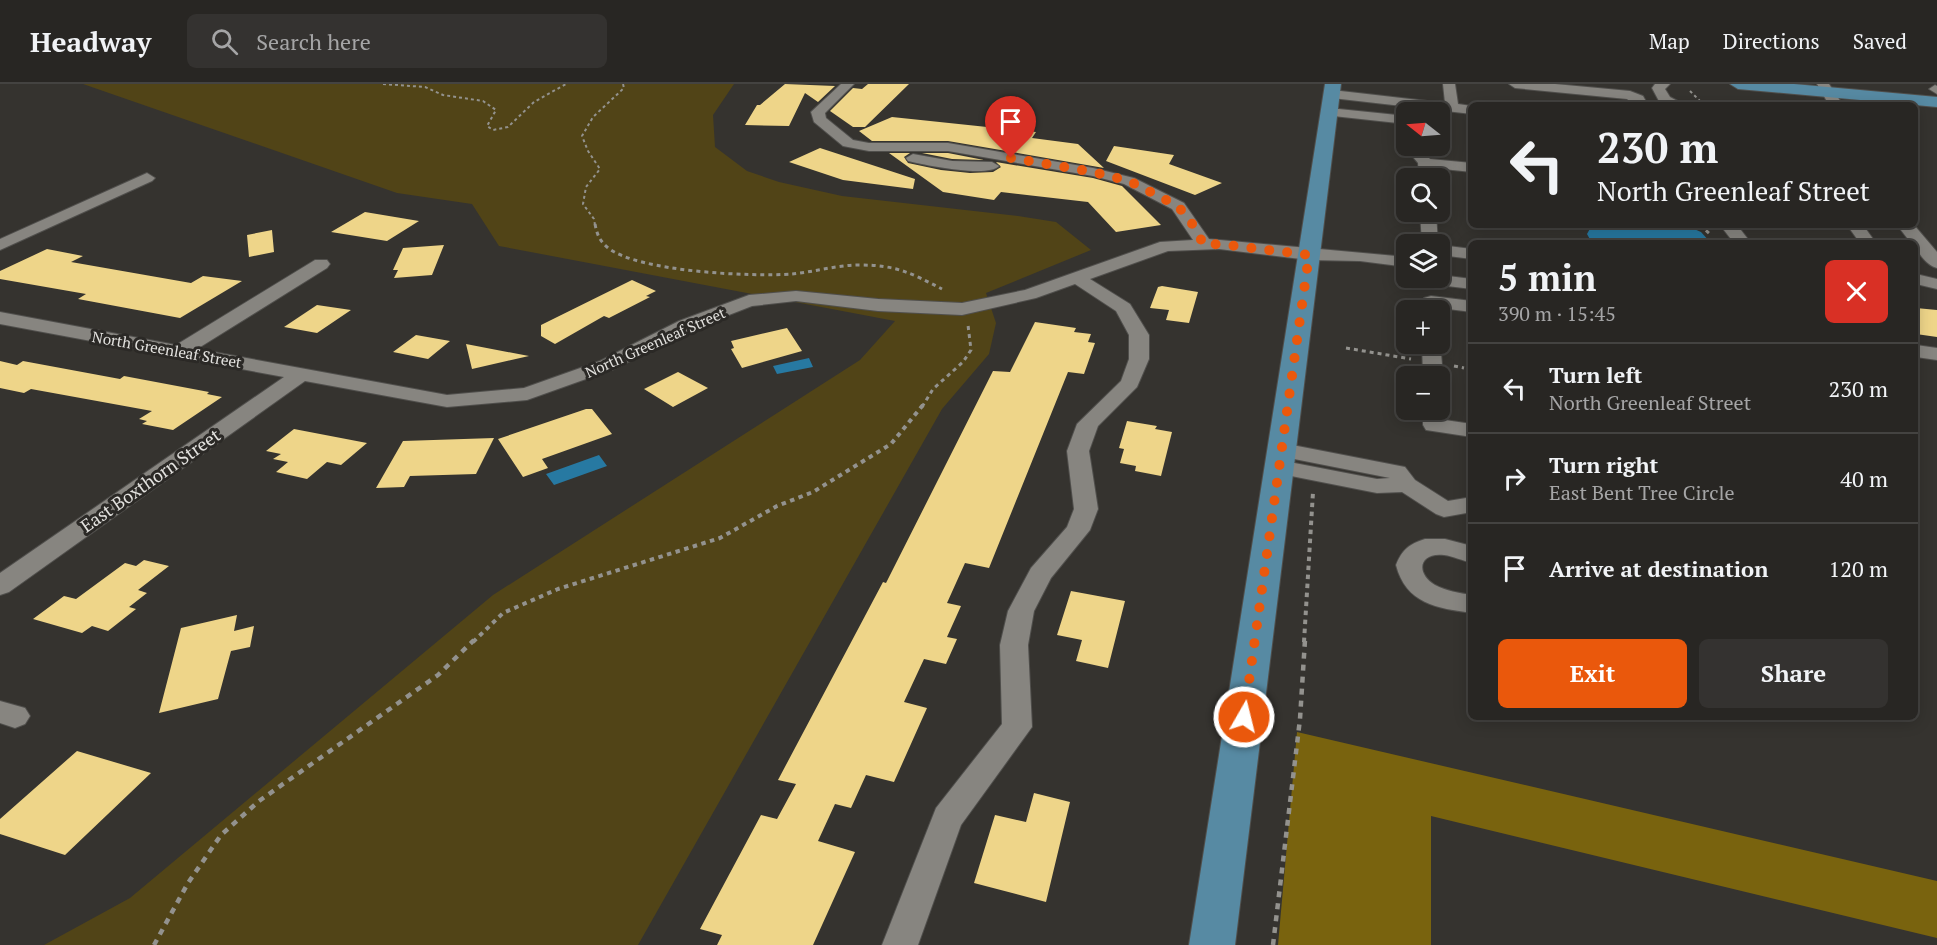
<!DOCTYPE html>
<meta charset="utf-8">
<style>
body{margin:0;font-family:"PT Serif",serif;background:#343230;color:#f1f3f6;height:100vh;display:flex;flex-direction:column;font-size:22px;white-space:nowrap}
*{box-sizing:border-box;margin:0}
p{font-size:20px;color:#a5a5a6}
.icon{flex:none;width:33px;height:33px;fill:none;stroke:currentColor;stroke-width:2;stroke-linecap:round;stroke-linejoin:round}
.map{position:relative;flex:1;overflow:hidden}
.sheet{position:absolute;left:1468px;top:156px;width:450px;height:480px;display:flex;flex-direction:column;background:#282623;border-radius:9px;box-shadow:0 3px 15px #0003,0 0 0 2px #444341}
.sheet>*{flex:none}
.banner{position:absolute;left:1468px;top:18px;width:450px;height:126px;border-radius:9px;box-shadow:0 3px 15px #0003,0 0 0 2px #444341;background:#282623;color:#f1f3f6;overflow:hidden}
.needle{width:39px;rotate:287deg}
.controls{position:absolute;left:1396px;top:18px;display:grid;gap:12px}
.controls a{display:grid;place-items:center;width:54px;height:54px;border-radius:9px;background:#282623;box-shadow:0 3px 15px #0003,0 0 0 2px #444341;font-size:30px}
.pin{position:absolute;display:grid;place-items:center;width:51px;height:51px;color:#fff;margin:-62px -26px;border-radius:50% 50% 50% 0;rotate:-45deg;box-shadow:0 0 6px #0007}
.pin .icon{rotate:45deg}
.me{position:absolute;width:66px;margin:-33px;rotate:8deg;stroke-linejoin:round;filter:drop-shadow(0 0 4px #0008)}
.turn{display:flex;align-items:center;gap:21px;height:126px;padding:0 30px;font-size:27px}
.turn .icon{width:78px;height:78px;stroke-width:2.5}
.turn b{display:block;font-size:42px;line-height:51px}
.round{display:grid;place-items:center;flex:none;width:63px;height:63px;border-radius:9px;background:#343230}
.summary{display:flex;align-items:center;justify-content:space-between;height:102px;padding:0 30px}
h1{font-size:36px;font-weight:700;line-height:45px}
.cta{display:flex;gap:12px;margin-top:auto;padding:12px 30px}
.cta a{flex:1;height:69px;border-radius:9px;background:#ea580c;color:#fff;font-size:24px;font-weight:700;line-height:69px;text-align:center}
.cta a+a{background:#343230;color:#f1f3f6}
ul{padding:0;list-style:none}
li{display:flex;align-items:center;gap:18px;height:90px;padding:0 30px;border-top:2px solid #444341}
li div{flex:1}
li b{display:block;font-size:22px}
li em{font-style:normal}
header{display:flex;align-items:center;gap:36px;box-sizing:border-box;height:84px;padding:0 30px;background:#282623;border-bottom:2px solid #444341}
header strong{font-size:28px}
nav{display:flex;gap:33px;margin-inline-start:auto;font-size:21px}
.search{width:420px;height:54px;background:#343230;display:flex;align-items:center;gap:15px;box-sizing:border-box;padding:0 21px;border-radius:9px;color:#a5a5a6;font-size:22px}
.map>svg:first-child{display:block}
.green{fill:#514417}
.forest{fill:#79630e}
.water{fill:#2779a2}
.building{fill:#eed589}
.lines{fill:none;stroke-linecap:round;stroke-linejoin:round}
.minor-casing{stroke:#504f4c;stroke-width:2}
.major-casing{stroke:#504f4c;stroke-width:2}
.path-far3{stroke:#93928e;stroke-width:2;stroke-dasharray:3 3;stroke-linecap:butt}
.path-far2{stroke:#93928e;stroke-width:3;stroke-dasharray:4 4;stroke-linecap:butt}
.path-far1{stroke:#93928e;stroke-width:4;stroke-dasharray:4.5 4.5;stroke-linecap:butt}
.path{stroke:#93928e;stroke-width:4.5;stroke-dasharray:6 6;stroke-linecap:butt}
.minor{fill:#878580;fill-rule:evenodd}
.major{fill:#578aa3;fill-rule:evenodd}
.route{stroke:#ea580c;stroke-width:10;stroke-dasharray:0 18}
.labels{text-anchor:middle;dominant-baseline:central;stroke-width:6;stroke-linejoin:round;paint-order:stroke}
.far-street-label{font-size:15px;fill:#e3e2df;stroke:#2b2926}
.street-label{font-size:18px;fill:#e3e2df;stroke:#2b2926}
</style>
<header>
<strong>Headway</strong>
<div class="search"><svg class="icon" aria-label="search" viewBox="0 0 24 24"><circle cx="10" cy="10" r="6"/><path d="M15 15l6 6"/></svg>Search here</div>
<nav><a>Map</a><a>Directions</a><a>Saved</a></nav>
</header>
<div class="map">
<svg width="1937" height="861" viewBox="0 0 1937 861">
<rect width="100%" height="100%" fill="#35332f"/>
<path class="green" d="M83 0H734L713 31 715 63 747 87 779 98 842 112 1018 132 1056 138 1091 166 986 209 996 239 989 270 942 325 638 861H44L130 814 493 511 860 276 895 237 499 162 472 120 397 109Z"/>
<path class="forest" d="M1297 648 1937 797V854L1431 732V861H1278Z"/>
<path class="water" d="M1592 141H1685L1701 148 1710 158 1592 159 1587 150Z
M809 274 813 283 777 290 773 282Z
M599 371 607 382 554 401 546 390Z"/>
<path class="building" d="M785 0 835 2 818 18 805 9 789 42 745 41 757 21H760Z
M868 0H909L865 43H853L830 27 853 4 862 5Z
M892 33 1036 48 1032 54 1078 60 1104 84 948 57H872L859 47Z
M1114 62 1174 71 1169 80 1222 99 1195 111 1106 77Z
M820 64 915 95 913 105 843 96 789 78Z
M889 69H910L904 73 908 79 941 86 970 89 993 88 1001 83 996 78 1093 94 1122 102 1161 141 1116 148 1088 118 1001 108 994 116 943 108Z
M922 69H948L984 76 952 75Z
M365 128 419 137 387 157 331 148Z
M272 146 274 168 249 173 247 151Z
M444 161 432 191 394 194 398 186H393L403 164Z
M47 165 83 172 71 178 191 199 203 192 242 197 180 234 78 215 86 210 0 195V187Z
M632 196 656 207 646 212 650 213 609 234 604 232 555 260 541 252V241Z
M1162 202 1198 208 1189 239 1166 236 1169 226 1150 224 1158 203Z
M317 221 351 226 317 249 284 243Z
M1916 224 1937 226V253L1916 250Z
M1035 238 1076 244 1074 248 1091 250 1088 258 1095 259 1084 290 1068 288 989 484 965 479 947 519 961 522 947 553 957 555 946 580 924 575 904 618 927 624 894 698 866 691 851 724 835 720 818 757 855 768 813 861H717L722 851 700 845 761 731 777 735 796 700 778 696 883 498 886 499 993 287 1010 288Z
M787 244 802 267 742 284 731 265 734 264 731 257Z
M416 251 450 257 428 275 393 268Z
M466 260 529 272 472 285Z
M0 277 17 281 23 277 120 295 124 292 209 308 207 310 222 313 173 346 142 340 147 337 139 335 152 327 31 305 24 309 0 304Z
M678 288 708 304 673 323 644 305Z
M586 325H592L612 350 542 375 548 384 523 393 498 355Z
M1127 337 1157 342 1155 345 1172 348 1161 392 1135 387 1136 382 1120 379 1124 365 1119 364Z
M294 345 367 359 341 381 327 378 307 395 276 388 288 378 273 375 281 370 266 367Z
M494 354 476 390 410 392 404 403 376 404 403 357Z
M144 476 169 482 138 506 147 509 129 523 136 525 108 547 92 542 82 549 33 535 64 512 76 515 125 479 136 482Z
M1071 507 1125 517 1108 584 1076 577 1082 556 1057 551Z
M237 531 234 547 254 542 250 563 231 567 218 615 159 629 181 544Z
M77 667 151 689 65 771 0 750V735Z
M1034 709 1070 718 1046 818 974 799 995 731 1026 738Z"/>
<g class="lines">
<g class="minor-casing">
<path id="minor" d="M841 0H854L825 29 826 34 853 56 869 59H948L1093 84 1134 94 1184 119 1209 155 1407 173V183L1360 177 1309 176 1219 165 1168 167 1090 195 1130 220 1149 251V275L1137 303 1098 342 1089 367 1098 425 1090 446 1051 494 1034 527 1028 561 1032 643 961 741 918 861H882L936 724 1002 640 1000 561 1008 527 1031 484 1067 443 1074 425 1067 367 1077 340 1121 297 1129 275V251L1116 227 1075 200 1036 214 962 231 878 227 796 217 752 222 693 245 614 285 527 316 447 323 305 297 9 508 0 511V489L284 293 0 240V228L176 261 315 176H327L330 180 327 184 197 265 447 311 524 304 600 277 679 237 749 211 796 207 878 215 962 219 1025 206 1160 158 1193 156 1172 125 1124 100 1093 92 948 67H869L848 63 843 62 814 38 811 28Z
M1443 0H1455L1458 20 1472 22V30L1332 14 1326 10 1332 6 1445 19Z
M1509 0H1555L1630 7 1643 12 1648 21H1634L1627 15 1515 4Z
M1655 0H1670L1665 5 1670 13 1685 21 1660 19 1652 4Z
M1817 0H1829L1843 21H1829Z
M1935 1 1937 2V10L1929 5Z
M1329 24 1407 32V40L1324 31 1322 28 1324 25Z
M1406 59 1407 62H1418L1430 75 1472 79V88L1433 84V94H1419L1418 79 1404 62Z
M913 70 952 77 992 78 999 82C988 94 925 81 908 77L906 74Z
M147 89 155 94 152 97 0 166V155Z
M1420 128H1436L1438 160H1422Z
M1720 141H1737L1751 159H1734Z
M1847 141H1863L1876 159H1860Z
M1897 141H1914L1937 168V184C1928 182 1916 169 1916 159H1911Z
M1440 161 1472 165V175L1440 171Z
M1916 190 1937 195V205L1916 200Z
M1440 191 1472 195V205L1422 199 1416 198 1413 194H1440Z
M1431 212 1472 217V228L1424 222 1422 218 1424 214Z
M1440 257 1443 292 1440 296V292H1423L1422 260H1440Z
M1916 261 1937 264V276L1916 273Z
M1440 321 1445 326V336L1472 340V353L1426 346 1423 341V326H1440Z
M1282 359 1405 383 1415 396 1448 417 1472 413V428L1444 433 1436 430 1402 408 1377 409 1271 388 1268 383 1271 378 1279 376 1377 395 1390 394 1274 371 1271 366 1274 361Z
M1425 455H1445L1472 462V479C1463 477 1453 472 1444 471 1419 468 1415 489 1435 501 1446 507 1459 509 1472 511V529C1437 524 1406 520 1396 481 1402 466 1409 460 1425 455Z
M0 617 25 624 30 632 25 640 15 644 0 639Z"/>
</g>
<g class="major-casing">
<path id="major" d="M1325 0H1341L1235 861H1189Z
M1730 0H1794L1937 13V23L1738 5Z"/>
</g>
<path class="path-far3" d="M383 0 425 3 443 11 483 17 496 26 487 42 493 46 508 43 534 18 566 0
M1690 7 1704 21
M595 141 594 135 583 120 586 103 600 85 588 67 582 52 593 33 624 4 623 0"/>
<path class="path-far2" d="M595 140C597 150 599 156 607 163 636 188 753 193 792 190 814 188 836 181 860 181 896 181 911 189 942 205
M1700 141 1710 150
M1346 264 1411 275
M1454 282 1464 284
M922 323 933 305 963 278 971 266 968 241"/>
<path class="path-far1" d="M473 558 503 529 558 505 720 454 777 422 813 408 891 360 923 321
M1304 558 1313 408"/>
<path class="path" d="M154 861 188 799 221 751 259 717 438 591 474 556
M1273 861 1300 635 1305 556"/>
<use href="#minor" class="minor"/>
<use href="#major" class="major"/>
</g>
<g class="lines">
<path class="route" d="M1011 74 1093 88 1129 97 1178 122 1193 141 1204 161 1219 160 1309 171 1244 633"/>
</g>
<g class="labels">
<g class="far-street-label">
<text transform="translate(655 258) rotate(-24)">North Greenleaf Street</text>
<text transform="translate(167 265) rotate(10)">North Greenleaf Street</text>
</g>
<g class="street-label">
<text transform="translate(150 396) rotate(-35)">East Boxthorn Street</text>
</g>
</g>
</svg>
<div class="controls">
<a><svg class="needle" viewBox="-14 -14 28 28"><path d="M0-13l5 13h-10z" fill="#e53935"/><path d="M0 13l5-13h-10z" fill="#a5a5a6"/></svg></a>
<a><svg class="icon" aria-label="search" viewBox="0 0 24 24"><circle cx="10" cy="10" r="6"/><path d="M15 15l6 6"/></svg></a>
<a><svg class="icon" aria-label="layers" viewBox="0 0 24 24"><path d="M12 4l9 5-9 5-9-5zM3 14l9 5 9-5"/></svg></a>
<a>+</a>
<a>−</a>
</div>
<div class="pin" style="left:1011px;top:74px;background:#d93025"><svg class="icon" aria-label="arrive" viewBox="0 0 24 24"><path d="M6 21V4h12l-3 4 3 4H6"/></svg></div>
<svg class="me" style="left:1244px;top:633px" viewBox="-20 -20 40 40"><circle r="17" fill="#ea580c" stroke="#fff" stroke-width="3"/><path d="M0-11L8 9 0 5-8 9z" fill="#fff"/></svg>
<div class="banner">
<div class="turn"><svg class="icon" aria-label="left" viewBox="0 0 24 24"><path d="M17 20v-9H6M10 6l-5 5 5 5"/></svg><div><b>230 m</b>North Greenleaf Street</div></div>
</div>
<section class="sheet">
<div class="summary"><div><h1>5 min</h1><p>390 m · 15:45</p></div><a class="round" style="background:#d93025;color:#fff"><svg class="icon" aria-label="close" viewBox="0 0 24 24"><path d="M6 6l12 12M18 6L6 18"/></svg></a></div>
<ul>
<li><svg class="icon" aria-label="left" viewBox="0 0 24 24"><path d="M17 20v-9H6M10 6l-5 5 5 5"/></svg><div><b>Turn left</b><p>North Greenleaf Street</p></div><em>230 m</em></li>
<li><svg class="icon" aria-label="right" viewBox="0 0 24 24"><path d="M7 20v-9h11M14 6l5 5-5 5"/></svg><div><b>Turn right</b><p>East Bent Tree Circle</p></div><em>40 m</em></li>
<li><svg class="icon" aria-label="arrive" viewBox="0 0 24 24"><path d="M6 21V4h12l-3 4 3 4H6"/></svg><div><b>Arrive at destination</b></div><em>120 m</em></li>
</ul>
<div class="cta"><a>Exit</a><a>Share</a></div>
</section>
</div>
